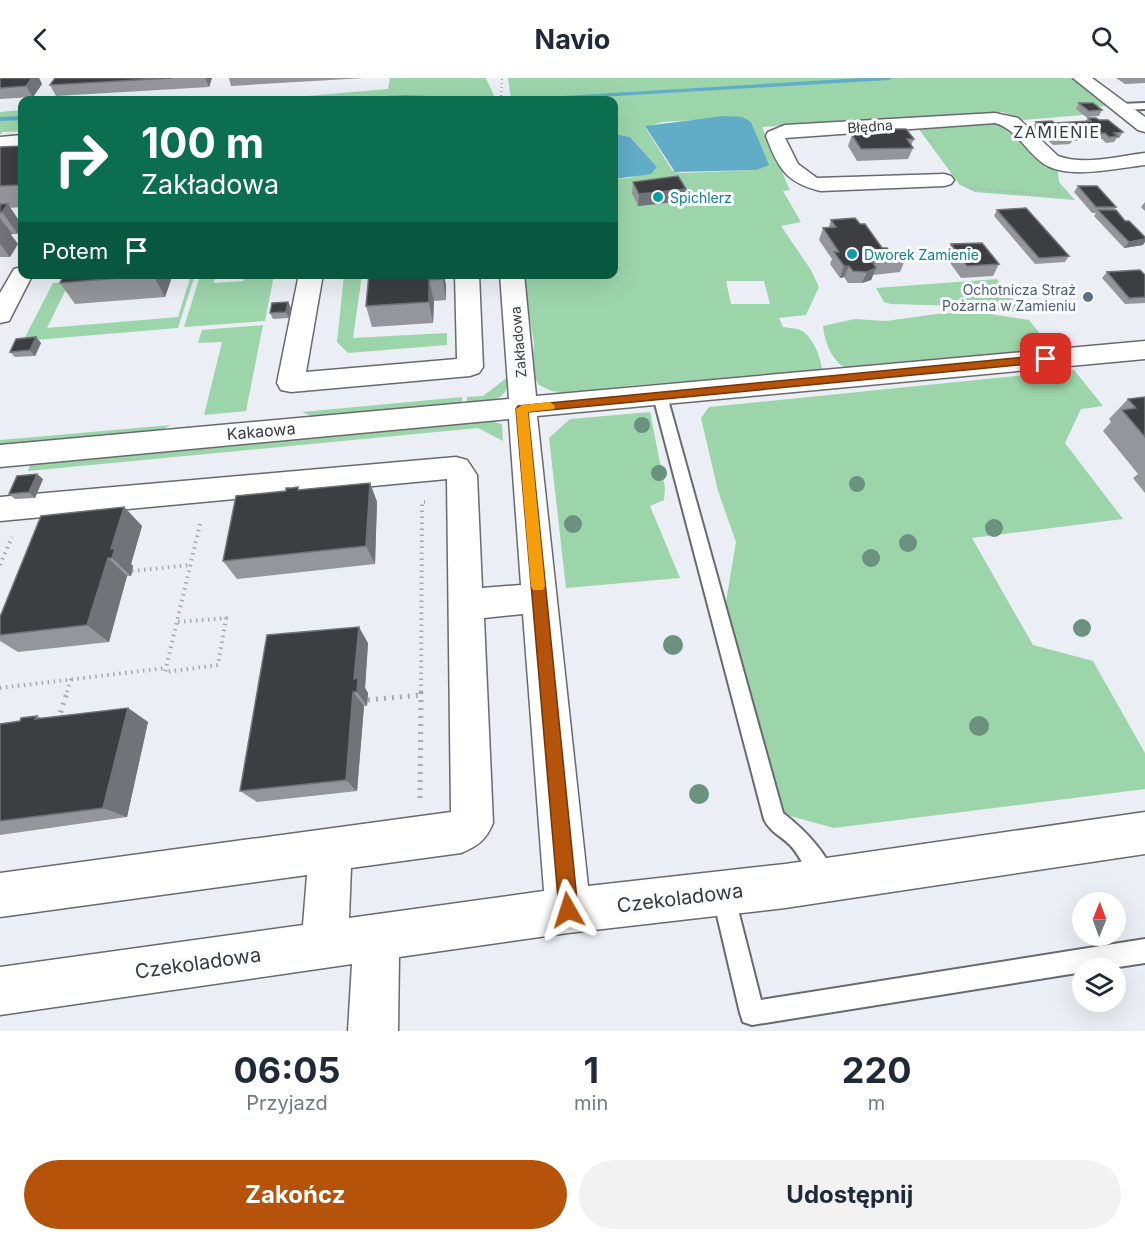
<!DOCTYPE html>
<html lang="pl">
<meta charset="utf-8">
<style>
body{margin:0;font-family:Inter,sans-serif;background:#f2f2f3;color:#1f2937;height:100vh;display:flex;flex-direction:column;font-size:22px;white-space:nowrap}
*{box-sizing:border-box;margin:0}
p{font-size:20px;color:#747a83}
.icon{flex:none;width:33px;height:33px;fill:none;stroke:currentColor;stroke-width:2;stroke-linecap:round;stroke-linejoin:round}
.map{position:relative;height:953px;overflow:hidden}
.side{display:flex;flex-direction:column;background:#fff;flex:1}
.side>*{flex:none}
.banner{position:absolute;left:18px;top:18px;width:600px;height:183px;border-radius:12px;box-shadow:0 6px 24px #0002;background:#0b6e4f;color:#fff;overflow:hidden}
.needle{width:39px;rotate:1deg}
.tools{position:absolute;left:1072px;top:814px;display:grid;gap:12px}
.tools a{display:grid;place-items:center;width:54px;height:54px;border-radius:50%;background:#fff;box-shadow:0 6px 24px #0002;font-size:30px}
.pin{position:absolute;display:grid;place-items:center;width:51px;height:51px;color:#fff;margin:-26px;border-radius:12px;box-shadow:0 3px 9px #0006}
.me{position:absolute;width:66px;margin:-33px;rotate:354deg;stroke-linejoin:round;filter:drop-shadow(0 0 4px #0008)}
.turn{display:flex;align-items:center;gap:21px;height:126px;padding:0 24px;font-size:27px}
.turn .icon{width:78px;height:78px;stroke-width:2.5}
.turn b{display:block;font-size:42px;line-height:51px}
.then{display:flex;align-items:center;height:57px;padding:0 24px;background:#0003;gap:12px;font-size:22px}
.eta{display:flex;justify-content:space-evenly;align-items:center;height:102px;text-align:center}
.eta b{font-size:36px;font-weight:700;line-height:42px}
.action{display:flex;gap:12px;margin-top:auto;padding:12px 24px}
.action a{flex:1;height:69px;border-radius:36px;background:#b45309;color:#fff;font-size:24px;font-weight:700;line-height:69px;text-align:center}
.action a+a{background:#f2f2f3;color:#1f2937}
header{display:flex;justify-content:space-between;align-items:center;height:78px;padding:0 24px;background:#fff;font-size:27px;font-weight:700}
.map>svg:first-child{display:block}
.green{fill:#9dd5ab;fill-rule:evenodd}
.water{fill:#61acc7}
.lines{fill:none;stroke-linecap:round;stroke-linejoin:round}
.stream{fill:#61acc7;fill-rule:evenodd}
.service-casing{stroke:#686a70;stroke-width:4}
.minor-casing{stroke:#686a70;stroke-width:3}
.path-far2{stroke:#a7a9ae;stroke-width:2;stroke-dasharray:1 3;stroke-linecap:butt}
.path-far1{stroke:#a7a9ae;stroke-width:4;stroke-dasharray:1.5 4.5;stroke-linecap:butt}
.path{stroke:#a7a9ae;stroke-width:5;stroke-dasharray:2 6;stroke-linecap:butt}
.service{fill:#fff;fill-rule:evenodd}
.minor{fill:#fff;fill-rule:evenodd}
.tree{fill:#6a927f}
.wall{fill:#94969b}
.shaded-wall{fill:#707377}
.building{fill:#3c3e42;stroke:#707377;stroke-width:1.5}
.route{fill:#b45309;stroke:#753606;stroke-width:1.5}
.slow{fill:#f59e0b}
.culture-dot{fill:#0f9aa8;stroke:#fafbff;stroke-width:2}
.service-dot{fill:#5c6f8a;stroke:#fafbff;stroke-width:2}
.labels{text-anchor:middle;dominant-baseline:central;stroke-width:6;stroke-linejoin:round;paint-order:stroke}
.far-street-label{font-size:14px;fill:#393a3c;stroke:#fafbff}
.far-culture-label{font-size:14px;fill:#0d838f;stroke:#fafbff;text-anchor:start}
.far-service-label{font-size:14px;fill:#4e5e75;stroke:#fafbff;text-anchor:end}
.far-quarter-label{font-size:16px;letter-spacing:1.5px;fill:#393a3c;stroke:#fafbff}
.street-label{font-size:16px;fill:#393a3c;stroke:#fafbff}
.near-street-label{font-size:20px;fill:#393a3c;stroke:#fafbff}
</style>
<header><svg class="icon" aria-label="back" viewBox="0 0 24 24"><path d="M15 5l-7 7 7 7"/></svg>Navio<svg class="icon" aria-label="search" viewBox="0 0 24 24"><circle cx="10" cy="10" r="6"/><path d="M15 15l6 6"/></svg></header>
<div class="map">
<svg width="1145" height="953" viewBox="0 0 1145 953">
<rect width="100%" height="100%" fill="#ebeef4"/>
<path class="green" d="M390 0H486L496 22H261L388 11Z
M508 0H1073L1109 28 1088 29 1083 37 1022 42 1003 34 762 49 790 112 783 113 801 144 781 148 811 192 819 209 806 237 779 240 783 249C789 250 797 250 802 253 813 259 821 280 822 291L818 295C735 301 652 303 570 315L552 313 539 307 531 294 534 266 523 197 614 196V101L630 100 657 89 630 59 614 56V22H511ZM693 42 751 44 768 87 757 92 680 95 672 92 645 49 663 44ZM726 203H764L770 226H731Z
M22 32V53L2 54 0 57V34Z
M993 44 1007 48 1045 89 1058 93 1059 104 1075 122 975 114 960 107 918 50Z
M73 197 47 250 178 239 191 197H195L178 250 23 263 53 205 66 204Z
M274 197 265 243 184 249 199 201 215 200 214 205 243 203 244 198Z
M344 197H362L353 260 447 255V267L348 275 337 264Z
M997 201 1023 235 960 228 891 226 884 224 876 210Z
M944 235 990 236 1029 242 1055 274 850 293C832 284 825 266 823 248L854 241 886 243Z
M263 247 246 333 204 337 222 264 198 265 202 252Z
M1074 292 1103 328 1081 331 1065 365 1123 441 972 460 1033 567 1093 583 1145 675V711L834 750 783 736 725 530 736 464 718 413 701 340 709 329Z
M509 298C509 325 488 323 467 325V319L483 318Z
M462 319V325L314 339 302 334Z
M650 334 665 410 664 422 650 428 680 500 566 510 549 360 570 341Z
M486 342 502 346 503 363 478 350 28 393 30 387Z
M171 347 159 353 0 368V362Z"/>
<path class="water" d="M724 38 742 39 751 44 769 87 757 92 675 94 645 48Z
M614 56 630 59 657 89 651 96 614 101Z"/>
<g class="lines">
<path class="stream" d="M863 0H892L889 2 548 22H526L529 20Z
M405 17 480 20 483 22 405 21 342 22 345 20Z
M22 38V42L0 43V39Z"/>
<g class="service-casing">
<path id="service" d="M1145 25V31L1120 32 1116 29 1120 26Z
M660 313 667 318 783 735C805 752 825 773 836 799L833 807 825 810C808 803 803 780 790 767 781 758 769 753 764 741L653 318Z
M723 805 731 808 734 816 761 922 1145 861V885L1105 891H1083V894L752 947 743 944 740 935 712 816 715 808Z"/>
</g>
<g class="minor-casing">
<path id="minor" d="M1073 0H1092L1145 39V54L1138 52Z
M995 35 1018 40 1058 78C1084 88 1118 78 1145 75V87C1118 90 1068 102 1044 86 1026 74 1017 51 995 45L785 60 798 86 817 100 944 96 951 98 954 102 951 106 944 108 821 113C786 105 778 90 766 58L768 54 785 47Z
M22 57V69L0 71V59Z
M22 189V196H33L9 243 0 245V215L14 191Z
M299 196H323L306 294 457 281 455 196H479L483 289 479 295 470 298 291 314 281 312 277 305Z
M500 196H524L536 318 1145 263V281L537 338 588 808 785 786 1145 734V776L785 830 568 855 399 879 398 953H348L352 886 0 937V889L303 847 307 797 0 839V795L451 734 447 401 0 443V419L456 379 467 382 477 397 482 510 521 507 509 341 0 389V367L509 321ZM523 536 544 813 349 840 351 790 461 775C478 768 486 762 493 745L484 540Z"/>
</g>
<path class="path-far2" d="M501 22 502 0
M970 110 1050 117 1058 115V109"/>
<path class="path-far1" d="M0 487 12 459
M132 493 190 487
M178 544 226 540 218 587 165 594 201 442
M0 610 166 590
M67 614 71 601
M421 614 422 424H425"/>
<path class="path" d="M368 622 421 617
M58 642 68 612
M420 720 421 612"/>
<use href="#service" class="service"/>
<use href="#minor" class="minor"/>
</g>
<g class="tree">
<circle cx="642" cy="347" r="8"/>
<circle cx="659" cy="395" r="8"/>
<circle cx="857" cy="406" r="8"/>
<circle cx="573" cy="446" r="9"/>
<circle cx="994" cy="450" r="9"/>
<circle cx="908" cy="465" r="9"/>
<circle cx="871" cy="480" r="9"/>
<circle cx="1082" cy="550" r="9"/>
<circle cx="673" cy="567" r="10"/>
<circle cx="979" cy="648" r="10"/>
<circle cx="699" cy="716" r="10"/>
</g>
<path class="wall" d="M0 0H39L42 6 33 19 0 21Z
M55 0H212L209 9 56 18 50 7Z
M229 0H364L231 8Z
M1116 0H1145V5L1125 6Z
M1079 25 1102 32 1099 38 1086 39 1076 31Z
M1088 40 1099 42 1123 54 1119 60H1117L1114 64 1106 65 1102 61 1072 63 1070 66 1053 67 1033 49 1036 44 1055 45 1086 43Z
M879 51 914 61 911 67 913 70 908 81 857 83 848 68 852 57 872 56 873 53H878Z
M22 68V129L10 130 22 147 18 156H12L11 157 18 166 10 179H0V69Z
M633 104 684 123 638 128 632 115Z
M1078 108 1116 129 1114 132 1143 167 1124 170 1094 138 1096 135H1092L1074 114Z
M1145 124V133L1141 129Z
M997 132 1069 178 1065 184 1035 186 994 138Z
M831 142 860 146 882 170 893 178 905 182 900 194 873 197 871 202 862 205H848L844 199 840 200 830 186 832 181 819 162 823 150 829 149Z
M951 166 999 186 993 198 961 200 945 178Z
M1107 194 1145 197V225L1125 226 1102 200Z
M64 196H173L165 219 75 226 60 205Z
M369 196H444L446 208V222L434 223 433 245 372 249 366 228Z
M288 224 291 230 289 240 273 241 270 235Z
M36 259 41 265 35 278 15 279 10 274Z
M1145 319V415L1133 400 1138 396 1103 353 1111 344 1109 341 1128 321Z
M43 401 35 420 15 421 9 416Z
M370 405 377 424 375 486 237 501 223 483 299 412Z
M124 429 142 448 131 486 133 488 131 498H127L109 564 18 574 0 563V539Z
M368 565 365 610 368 615 367 628H364L357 713 257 724 240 713Z
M128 630 148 644 127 739 0 757V646L20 643 37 638 42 640Z"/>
<path class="shaded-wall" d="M32 0H39L42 6 33 19 26 8Z
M205 0H212L209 9Z
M686 111 684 123 638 128 639 116Z
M8 126 22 147 18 156 2 134Z
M0 140 12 156 11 157 18 166 10 179 0 166Z
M1145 161V164L1143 167 1124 170 1129 164Z
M844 188H849L844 199 840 200Z
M876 190 871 202 862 205 867 194Z
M153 196H173L165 219 153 197Z
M442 196H444L446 208V222Z
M429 202 434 223 433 245 429 224Z
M288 224 291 230 289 240 286 234Z
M36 259 41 265 35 278 30 272Z
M37 396 43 401 35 420 29 414Z
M370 405 377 424 375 486 366 468Z
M124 429 142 448 131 486 133 488 131 498 112 480 111 471Z
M108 480 127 498 109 564 87 547Z
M359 549 368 565 365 610 368 615 367 628 357 614 354 601Z
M353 614 364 628 357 713 346 702Z
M128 630 148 644 127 739 103 730Z"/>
<path class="building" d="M0 0H32L26 8 0 10Z
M55 0H172L50 7Z
M1079 25H1093L1102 32 1089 33Z
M1088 40H1096L1099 42H1108L1123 54 1114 55 1118 58 1109 59 1105 55 1070 58 1073 61 1056 62 1036 44 1052 43 1055 45 1091 43Z
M879 51H906L914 61H907L913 70 861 71 852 57 874 56 873 53H880Z
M22 68V95L19 100H22V104L20 107 0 108V69Z
M678 98 686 111 639 116 633 104Z
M1078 108H1097L1116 129H1096Z
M0 126H8L2 134 0 135Z
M1026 130 1069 178 1039 180 997 132Z
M1098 132H1116L1125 143H1129L1145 159V161L1129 164Z
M855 140 860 146H865L882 170H887L893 178 902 177 905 182 873 185 876 190 867 194 853 193 849 188H844L834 174H839L823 150 836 149 831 142Z
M982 165 999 186 967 188 951 166Z
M1140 192 1145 197V219L1129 220 1107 194Z
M64 196H153V197L60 205Z
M369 196H442V201L429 202V224L366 228Z
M288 224 286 234 270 235 272 225Z
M36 259 30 272 10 274 16 261Z
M1145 319V359L1122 332 1136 330 1128 321Z
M37 396 29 414 9 416 17 398Z
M370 405 366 468 223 483 236 418 286 413V410H292L298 409V412Z
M124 429 111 471 115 470 112 480H108L87 547 0 557V539L41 438Z
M359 549 354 601 358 600 357 614H353L346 702 240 713 267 557Z
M128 630 103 730 0 743V646L20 643 21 640 37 638 35 641Z"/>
<path class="route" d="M1046 277 1052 281 1050 284 528 334 578 832 575 839 568 841 562 839 559 832 516 331 518 328Z"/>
<path class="slow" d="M550 324 555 328 554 331 528 334 545 508 543 512H533L531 508 516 331 522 327Z"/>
<g class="culture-dot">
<circle cx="658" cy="119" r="6"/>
<circle cx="852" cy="176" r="6"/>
</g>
<circle class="service-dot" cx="1088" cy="219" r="6"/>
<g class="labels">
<g class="far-street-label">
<text transform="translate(870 48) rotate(-4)">Błędna</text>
<text transform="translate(518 264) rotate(-95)">Zakładowa</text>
</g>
<g class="far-culture-label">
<text x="670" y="119">Spichlerz</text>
<text x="864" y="176">Dworek Zamienie</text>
</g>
<g class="far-service-label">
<text x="1076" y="211">Ochotnicza Straż<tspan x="1076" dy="16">Pożarna w Zamieniu</tspan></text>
</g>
<g class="far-quarter-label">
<text x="1057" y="54">ZAMIENIE</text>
</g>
<g class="street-label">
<text transform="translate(261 353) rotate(-5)">Kakaowa</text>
</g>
<g class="near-street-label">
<text transform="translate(680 820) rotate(-7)">Czekoladowa</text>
<text transform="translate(198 885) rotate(-8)">Czekoladowa</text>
</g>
</g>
</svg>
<div class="tools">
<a><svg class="needle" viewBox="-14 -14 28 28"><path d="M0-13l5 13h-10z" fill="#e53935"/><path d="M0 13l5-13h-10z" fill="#747a83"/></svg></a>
<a><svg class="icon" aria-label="layers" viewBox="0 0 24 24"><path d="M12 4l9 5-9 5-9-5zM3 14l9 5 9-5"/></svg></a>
</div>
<div class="pin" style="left:1046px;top:281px;background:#d93025"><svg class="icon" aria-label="arrive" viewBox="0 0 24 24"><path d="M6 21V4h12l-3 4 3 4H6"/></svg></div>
<svg class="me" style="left:568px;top:832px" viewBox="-20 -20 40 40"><path d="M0-17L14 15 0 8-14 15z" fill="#b45309" stroke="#fff" stroke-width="4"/></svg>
<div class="banner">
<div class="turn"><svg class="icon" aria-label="right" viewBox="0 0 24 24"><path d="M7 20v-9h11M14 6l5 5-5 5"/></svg><div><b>100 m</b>Zakładowa</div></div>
<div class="then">Potem<svg class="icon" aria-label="arrive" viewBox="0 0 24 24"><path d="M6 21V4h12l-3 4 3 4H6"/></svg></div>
</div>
</div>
<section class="side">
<div class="eta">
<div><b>06:05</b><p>Przyjazd</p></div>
<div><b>1</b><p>min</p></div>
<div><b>220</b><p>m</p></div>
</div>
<div class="action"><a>Zakończ</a><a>Udostępnij</a></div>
</section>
